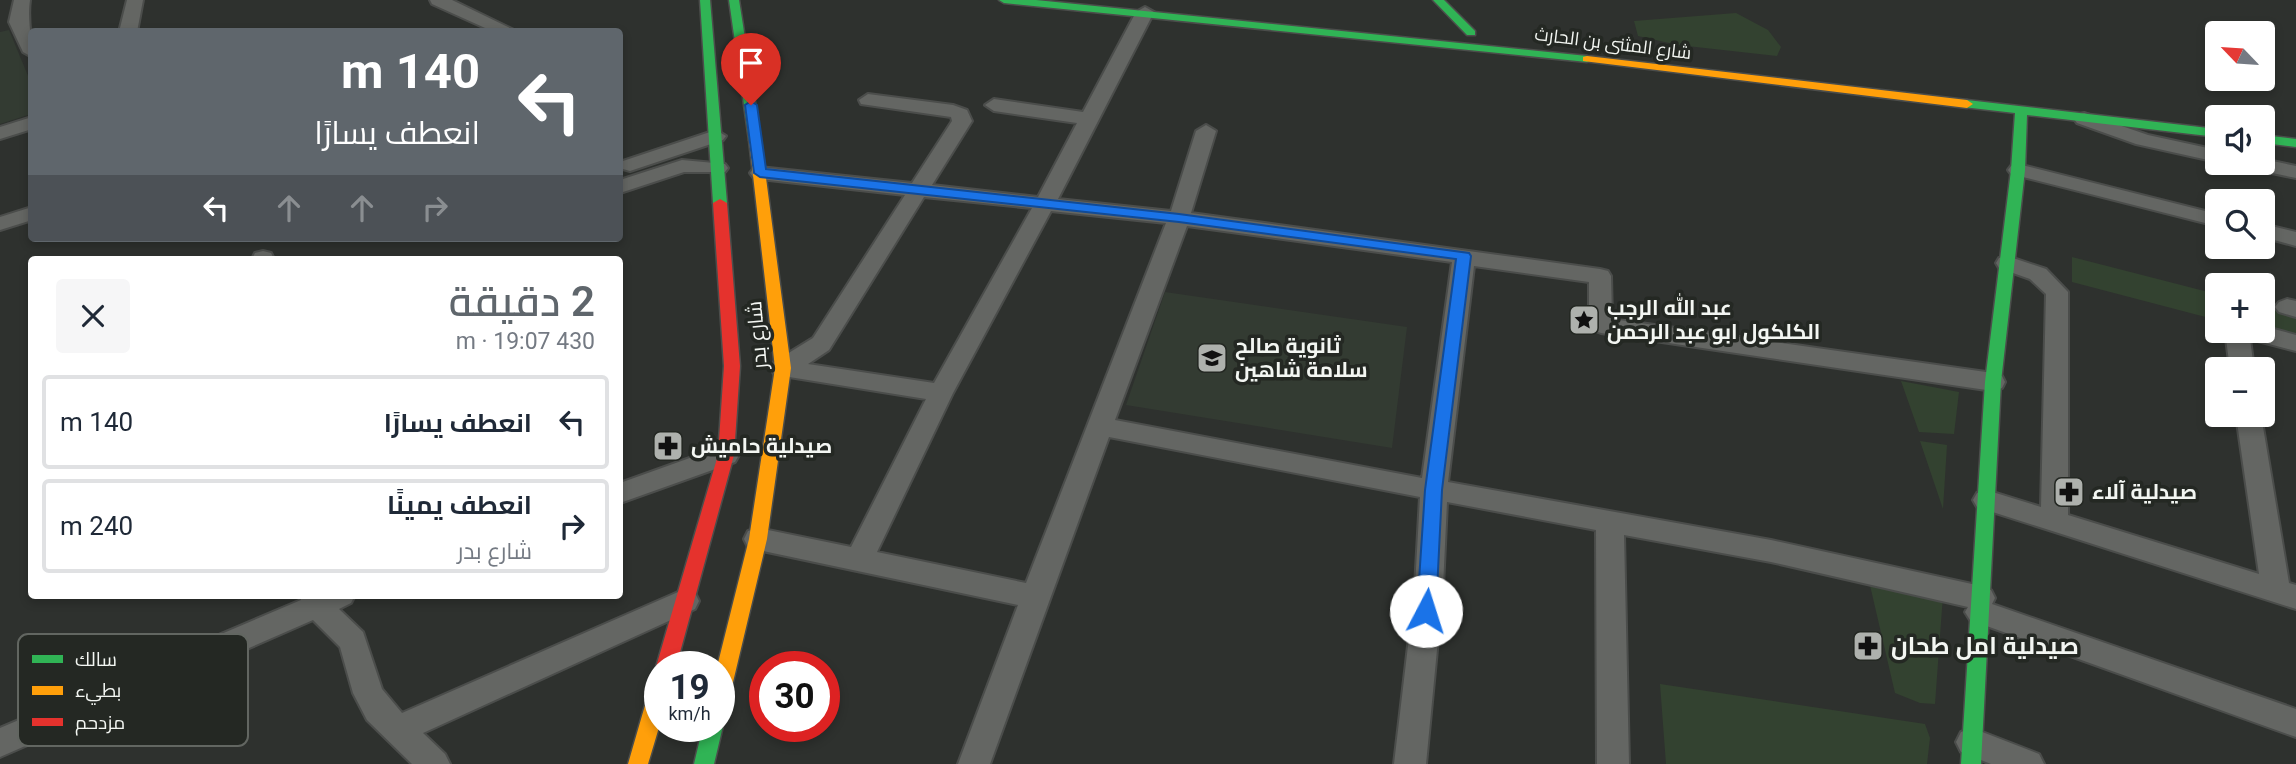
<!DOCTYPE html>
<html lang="ar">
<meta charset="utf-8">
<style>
body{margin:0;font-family:Roboto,Cairo,sans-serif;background:#f6f6f7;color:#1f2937;direction:rtl;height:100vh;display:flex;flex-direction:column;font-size:26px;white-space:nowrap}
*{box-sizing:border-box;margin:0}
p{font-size:23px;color:#747a83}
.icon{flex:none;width:38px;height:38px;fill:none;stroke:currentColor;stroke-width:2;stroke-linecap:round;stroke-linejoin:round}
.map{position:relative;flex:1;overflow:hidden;direction:ltr}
.panel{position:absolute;left:28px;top:256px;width:595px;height:343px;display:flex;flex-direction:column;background:#fff;border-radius:7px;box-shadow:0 4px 10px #0003;direction:rtl}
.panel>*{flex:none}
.guide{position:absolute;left:28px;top:28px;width:595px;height:214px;border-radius:7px;box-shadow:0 4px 10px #0003;direction:rtl;background:#5f666c;color:#fff;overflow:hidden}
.needle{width:46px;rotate:295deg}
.buttons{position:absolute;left:2205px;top:21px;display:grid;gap:14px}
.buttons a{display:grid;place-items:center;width:70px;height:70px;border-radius:7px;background:#fff;box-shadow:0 4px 10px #0003;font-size:35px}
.speed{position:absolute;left:644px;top:651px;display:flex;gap:14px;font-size:35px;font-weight:700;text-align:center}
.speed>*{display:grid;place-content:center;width:91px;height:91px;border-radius:50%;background:#fff;box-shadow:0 4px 10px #0003;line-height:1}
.speed small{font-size:18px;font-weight:400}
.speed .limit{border:10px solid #d22;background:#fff;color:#111}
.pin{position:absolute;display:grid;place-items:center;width:60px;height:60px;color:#fff;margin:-72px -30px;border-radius:50% 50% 50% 0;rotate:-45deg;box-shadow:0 0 7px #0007}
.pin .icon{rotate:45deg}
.me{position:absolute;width:77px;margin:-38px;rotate:5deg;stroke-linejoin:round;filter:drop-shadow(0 0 5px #0008)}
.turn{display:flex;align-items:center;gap:24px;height:147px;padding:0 28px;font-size:32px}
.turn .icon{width:91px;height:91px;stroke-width:2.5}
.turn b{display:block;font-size:49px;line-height:60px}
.lanes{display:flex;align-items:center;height:66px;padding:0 28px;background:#0003;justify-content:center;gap:35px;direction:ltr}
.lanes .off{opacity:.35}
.round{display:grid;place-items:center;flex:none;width:74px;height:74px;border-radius:7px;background:#f6f6f7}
.headline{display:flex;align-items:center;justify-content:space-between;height:119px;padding:0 28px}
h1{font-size:42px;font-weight:600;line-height:52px;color:#5f666c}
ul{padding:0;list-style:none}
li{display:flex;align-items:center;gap:21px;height:94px;margin:0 14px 10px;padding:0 14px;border:4px solid #e0e1e3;border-radius:7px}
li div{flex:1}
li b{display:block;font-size:26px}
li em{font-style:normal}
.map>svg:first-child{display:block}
.built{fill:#333b32}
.green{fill:#334230}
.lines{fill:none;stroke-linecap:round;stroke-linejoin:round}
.street-casing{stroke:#4b4d4b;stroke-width:4}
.fast-casing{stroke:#4b4d4b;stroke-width:3}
.slow-casing{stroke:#4b4d4b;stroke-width:3}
.jam-casing{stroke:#4b4d4b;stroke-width:3}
.street{fill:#646663;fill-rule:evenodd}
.fast{fill:#30b455;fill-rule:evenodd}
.slow{fill:#ff9f0a;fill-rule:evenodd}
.jam{fill:#e5322d;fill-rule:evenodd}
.route{fill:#1a73e8;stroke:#114b97;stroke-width:2}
.labels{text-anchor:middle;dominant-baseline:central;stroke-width:7;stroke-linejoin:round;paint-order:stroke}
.far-street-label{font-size:18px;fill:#f3f6f2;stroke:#242823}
.poi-label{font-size:21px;font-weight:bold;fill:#f3f6f2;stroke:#242823;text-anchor:start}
.street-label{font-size:21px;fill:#f3f6f2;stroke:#242823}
.near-poi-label{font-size:24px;font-weight:bold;fill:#f3f6f2;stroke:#242823;text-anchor:start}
.key{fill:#242823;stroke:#626661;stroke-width:2}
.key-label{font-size:19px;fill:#f3f6f2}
</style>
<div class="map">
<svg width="2296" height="764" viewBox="0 0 2296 764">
<rect width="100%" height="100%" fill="#2e312e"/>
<path class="built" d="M9 30 31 83V114L0 124V32Z
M1165 292 1407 327 1392 448 1126 405Z"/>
<path class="green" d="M1736 13 1768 30 1781 47 1777 56 1678 45 1638 36 1634 21Z
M2072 257 2216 294 2217 320 2072 282Z
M2263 305 2296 313V336L2263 327Z
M1901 381 1959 392 1954 434 1919 432Z
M1920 441 1947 445 1943 509Z
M1869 581 1943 595 1935 704 1920 703 1895 693Z
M1660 684 1925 724 1930 738 1927 764H1666Z"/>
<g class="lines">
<g class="street-casing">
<path id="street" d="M14 0H30C27 21 32 36 32 57L23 52 9 22Z
M127 0H143L137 32H119Z
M430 0H452L518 32H494L432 4Z
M1145 7 1154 12 1058 199 1171 211 1196 131 1206 125 1216 131 1191 213 1600 269 1608 271 1611 276 1612 319 1993 373 2002 376 2005 382 2002 388 1993 391 1601 333 1593 330 1589 325V282L1474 266 1448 482 1771 540 1981 586 1991 590 1995 598 1992 604 2296 709V737L1970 620 1965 612 1968 607 1771 562 1624 535 1629 764H1597L1596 530 1447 502 1443 587 1426 764H1394L1415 587 1420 497 1109 437 990 764H958L1018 605 758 550 748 547 744 539 748 531 758 528 851 547 926 399 783 376 774 374 771 368 774 362 813 338 905 195 760 179 753 177 750 173 753 169 760 167 912 183 952 121 951 117 861 104 859 100 868 94 953 105 967 110 972 121 932 185 1038 197 1077 123 994 111 985 105 994 99 1083 112 1136 12ZM924 197 1032 208 934 383 808 364 829 350ZM1051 211 1166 223 1026 583 877 552 953 393ZM1187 226 1452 262 1422 478 1115 420Z
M2084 113 2148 135 2217 150V162L2136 144 2077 123 2074 119 2077 115Z
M32 117V129L0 139V127Z
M716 130 726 136 723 140 630 171 623 169 620 165 623 161Z
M2263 159 2296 166V178L2243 167 2240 163H2263Z
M682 160 725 164 728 168 725 172H684L620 193V180Z
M2018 164 2217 214V226L2011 174 2008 170 2011 166Z
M32 207V220L0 230V217Z
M2263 224 2296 232V246L2263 237Z
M263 251 271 253 274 259H252L255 253Z
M2007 256 2046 269 2068 292V515L2259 574 2236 415H2261L2289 583 2296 585V609L1977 507 1973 500 1977 493 1986 490 2041 507 2046 294 2030 279 1999 268 1996 263 1999 258Z
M2287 299 2296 301V317L2279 312 2275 307 2279 302Z
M2263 326 2296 335V351L2250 339 2254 369H2230L2225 331H2263Z
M726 445 735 448 739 455 735 462 620 503V483Z
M685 589 695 593 699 601 695 609 423 733 445 754 450 764H412L367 720 353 693 340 647 313 620 0 757V728L301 600 300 595H355L351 603 339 609 363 632 382 689 402 713Z
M1972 728 2039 754 2044 764H1991L1961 752 1956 742 1961 732Z"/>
</g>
<g class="fast-casing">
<path id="fast" d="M700 0H710L727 203 720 207 713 203Z
M729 0H739L761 140 755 144 749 140Z
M999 0H1036L1587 56 1593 59 1587 62 1004 3Z
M1433 0H1444L1475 31V35H1467Z
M1967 100 2217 129V137L2027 115 2025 170 2001 382 1981 764H1961L1985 382 2011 170 2015 113 1963 107 1961 104Z
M2263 135 2296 139V147L2263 143Z
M719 719 723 726 714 764H694L703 726H719Z"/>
</g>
<g class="slow-casing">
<path id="slow" d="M1587 56 1967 100 1973 104 1967 108 1583 61V57Z
M755 136 761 140 791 368 767 539 729 699 726 705 719 708V667H717L749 539 775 368 749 140Z
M660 680V724L648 764H628L650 688 653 682Z"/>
</g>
<g class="jam-casing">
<path id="jam" d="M720 199 727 203 740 366 734 455 676 667H660V673L656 667 718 455 724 366 713 203Z"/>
</g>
<use href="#street" class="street"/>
<use href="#fast" class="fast"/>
<use href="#slow" class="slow"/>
<use href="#jam" class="jam"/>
</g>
<path class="route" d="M751 101 757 105 766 169 1179 214 1469 253 1471 256 1442 490 1436 611 1433 617 1426 619 1419 617 1417 611 1425 490 1456 259 1179 222 760 177 754 173 745 105Z"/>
<defs>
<g id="sight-square" transform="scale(1.575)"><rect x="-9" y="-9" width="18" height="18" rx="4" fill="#aeb1ad" stroke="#242823"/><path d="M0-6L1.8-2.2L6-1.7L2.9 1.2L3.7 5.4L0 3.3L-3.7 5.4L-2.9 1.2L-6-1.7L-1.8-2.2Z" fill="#111"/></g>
<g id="school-square" transform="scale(1.575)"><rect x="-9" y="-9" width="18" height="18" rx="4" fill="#aeb1ad" stroke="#242823"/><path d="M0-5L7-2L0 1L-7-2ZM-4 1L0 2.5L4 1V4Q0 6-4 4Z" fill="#111"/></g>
<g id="pharmacy-square" transform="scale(1.575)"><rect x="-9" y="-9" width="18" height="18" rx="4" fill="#aeb1ad" stroke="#242823"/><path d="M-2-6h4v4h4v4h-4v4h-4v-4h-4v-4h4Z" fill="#111"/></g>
</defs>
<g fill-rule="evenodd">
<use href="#sight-square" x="1584" y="320"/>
<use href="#school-square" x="1212" y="358"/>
<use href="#pharmacy-square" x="668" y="446"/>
<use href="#pharmacy-square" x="2069" y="492"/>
<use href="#pharmacy-square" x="1868" y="646"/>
</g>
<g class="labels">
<g class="far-street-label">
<text transform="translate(1613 43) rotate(7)">شارع المثنى بن الحارث</text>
</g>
<g class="poi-label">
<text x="1607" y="308">عبد الله الرجب<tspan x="1607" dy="24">الكلكول ابو عبد الرحمن</tspan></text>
<text x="1235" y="346">ثانوية صالح<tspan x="1235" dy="24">سلامة شاهين</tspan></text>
<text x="691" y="446">صيدلية حاميش</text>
<text x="2092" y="492">صيدلية آلاء</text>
</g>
<g class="street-label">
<text transform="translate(757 335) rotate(-95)">شارع بدر</text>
</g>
<g class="near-poi-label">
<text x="1891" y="646">صيدلية امل طحان</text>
</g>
</g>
<rect x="18" y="634" width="230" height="112" rx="10" class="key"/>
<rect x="32" y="655" width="31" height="8" fill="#30b455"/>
<rect x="32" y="686" width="31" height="9" fill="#ff9f0a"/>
<rect x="32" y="718" width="31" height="8" fill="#e5322d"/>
<g class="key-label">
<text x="75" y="666">سالك</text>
<text x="75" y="697">بطيء</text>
<text x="75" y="729">مزدحم</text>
</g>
</svg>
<div class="buttons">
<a><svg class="needle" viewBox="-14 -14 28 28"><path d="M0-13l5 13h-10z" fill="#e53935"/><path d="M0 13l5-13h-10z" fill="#747a83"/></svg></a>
<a><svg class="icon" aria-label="sound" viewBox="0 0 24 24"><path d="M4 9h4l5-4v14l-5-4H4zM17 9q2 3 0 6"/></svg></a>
<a><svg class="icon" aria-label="search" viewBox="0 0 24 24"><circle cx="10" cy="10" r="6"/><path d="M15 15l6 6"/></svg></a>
<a>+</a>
<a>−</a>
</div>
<div class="speed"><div>19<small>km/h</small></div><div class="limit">30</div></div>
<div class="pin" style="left:751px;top:105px;background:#d93025"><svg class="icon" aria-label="arrive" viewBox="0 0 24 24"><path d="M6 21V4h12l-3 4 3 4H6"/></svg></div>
<svg class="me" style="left:1426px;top:611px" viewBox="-20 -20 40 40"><circle r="19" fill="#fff"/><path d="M0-13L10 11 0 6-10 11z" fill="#1a73e8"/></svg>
<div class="guide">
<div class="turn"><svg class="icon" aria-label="left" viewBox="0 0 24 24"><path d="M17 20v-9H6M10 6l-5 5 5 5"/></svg><div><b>140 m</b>انعطف يسارًا</div></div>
<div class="lanes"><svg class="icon" aria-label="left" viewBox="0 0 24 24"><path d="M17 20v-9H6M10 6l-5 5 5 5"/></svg><svg class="icon off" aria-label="ahead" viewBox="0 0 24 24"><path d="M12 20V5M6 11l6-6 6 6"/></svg><svg class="icon off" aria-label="ahead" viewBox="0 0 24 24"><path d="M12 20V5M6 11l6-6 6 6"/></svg><svg class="icon off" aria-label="right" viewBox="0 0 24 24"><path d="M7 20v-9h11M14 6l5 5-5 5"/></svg></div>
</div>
<section class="panel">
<div class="headline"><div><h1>2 دقيقة</h1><p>430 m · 19:07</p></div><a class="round"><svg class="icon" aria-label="close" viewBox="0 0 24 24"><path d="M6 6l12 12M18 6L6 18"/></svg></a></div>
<ul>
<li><svg class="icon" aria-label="left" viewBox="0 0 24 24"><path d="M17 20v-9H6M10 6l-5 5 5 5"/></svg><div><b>انعطف يسارًا</b></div><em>140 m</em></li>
<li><svg class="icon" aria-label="right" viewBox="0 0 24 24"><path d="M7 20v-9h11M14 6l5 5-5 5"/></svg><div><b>انعطف يمينًا</b><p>شارع بدر</p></div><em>240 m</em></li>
</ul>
</section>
</div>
